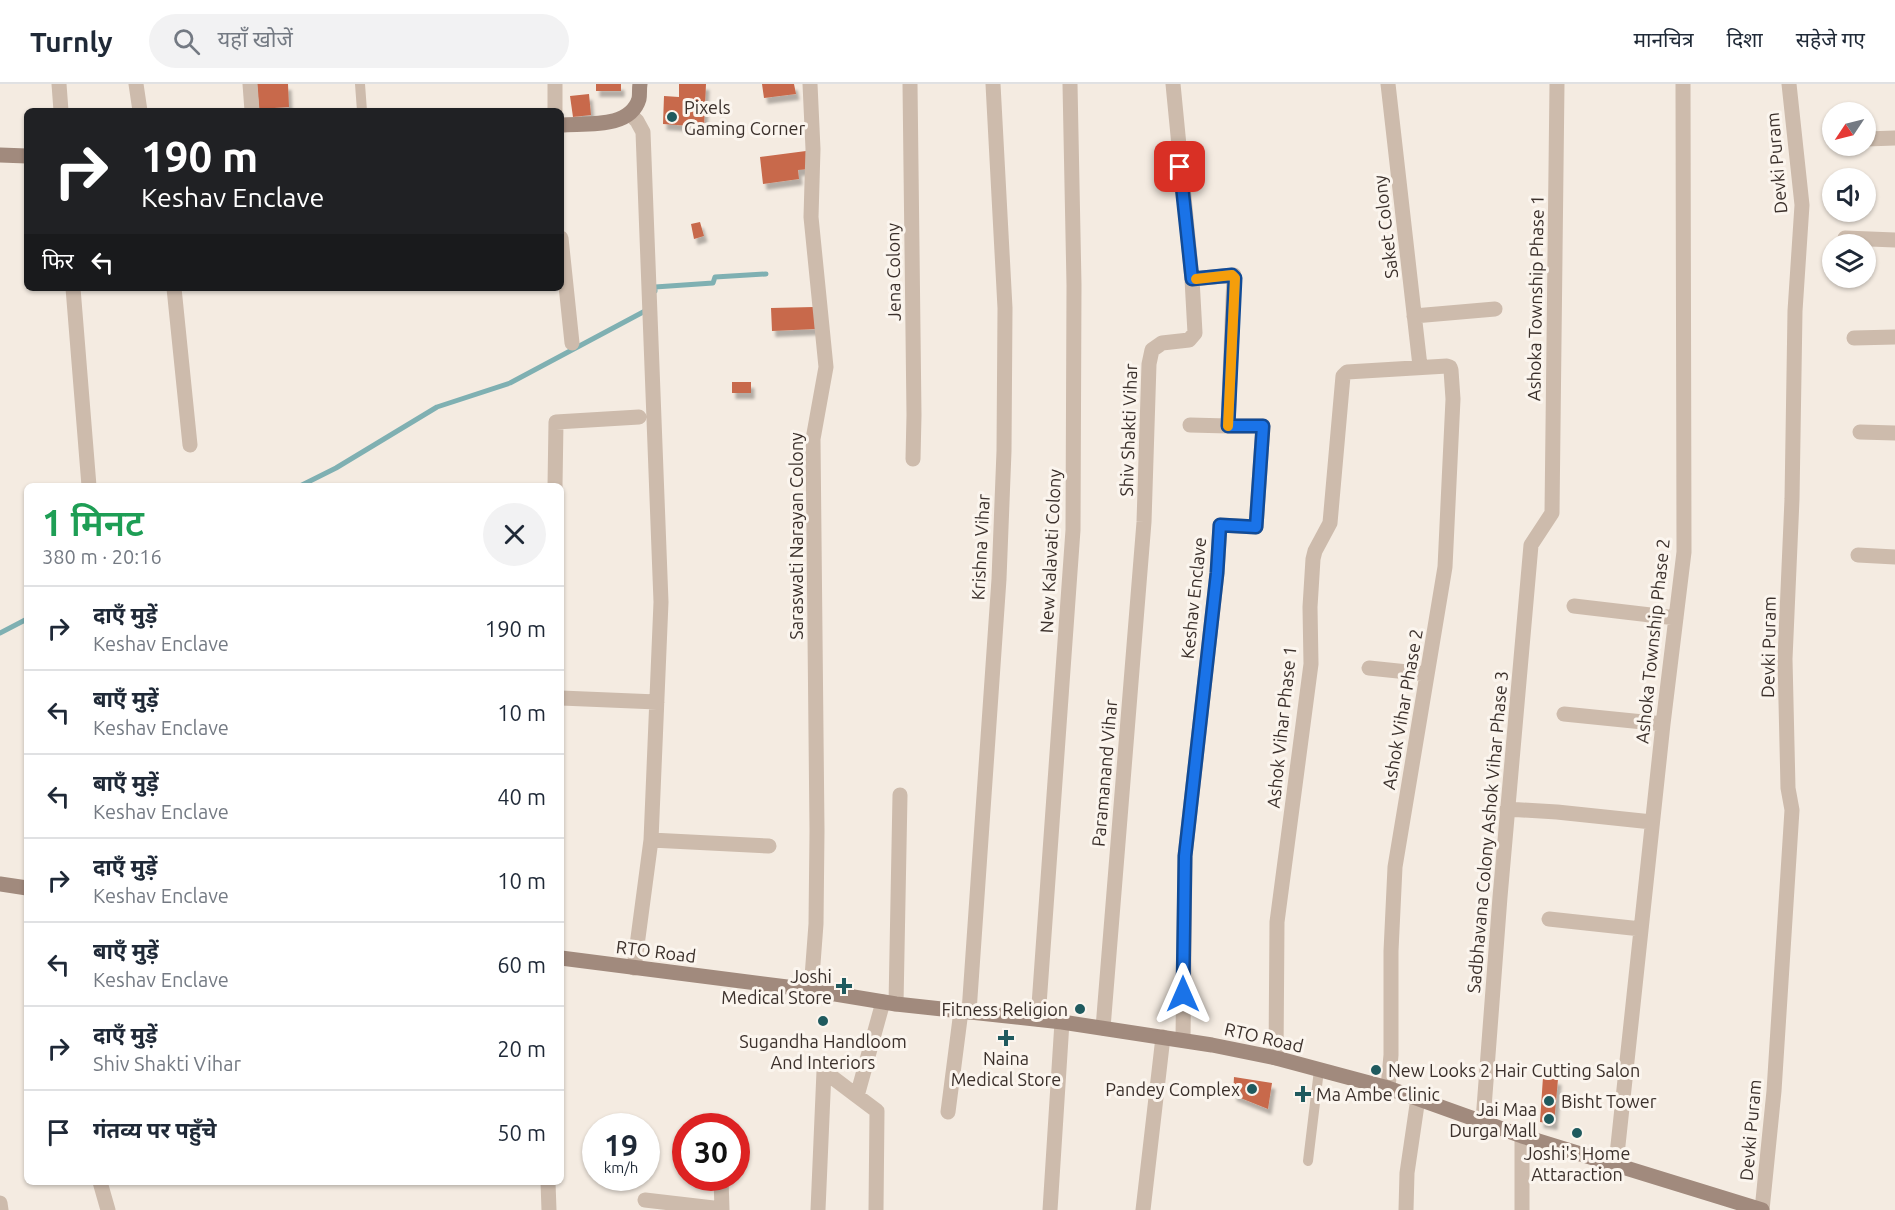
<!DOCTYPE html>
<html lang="hi">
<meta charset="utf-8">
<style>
body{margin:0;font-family:Ubuntu,"Noto Sans Devanagari",sans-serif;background:#f2f2f3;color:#1f2937;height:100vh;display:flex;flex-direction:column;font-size:22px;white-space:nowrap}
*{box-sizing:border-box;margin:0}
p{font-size:20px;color:#747a83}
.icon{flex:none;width:33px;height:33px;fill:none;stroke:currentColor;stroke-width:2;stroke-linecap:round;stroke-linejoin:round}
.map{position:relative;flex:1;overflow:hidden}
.sheet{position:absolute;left:24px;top:399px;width:540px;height:702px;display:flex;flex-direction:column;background:#fff;border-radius:9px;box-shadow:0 2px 4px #0004}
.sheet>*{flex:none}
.guide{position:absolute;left:24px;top:24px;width:540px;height:183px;border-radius:9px;box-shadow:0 2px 4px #0004;background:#202124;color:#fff;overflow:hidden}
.needle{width:39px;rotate:235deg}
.tools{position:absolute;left:1822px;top:18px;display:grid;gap:12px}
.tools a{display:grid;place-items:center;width:54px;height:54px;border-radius:50%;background:#fff;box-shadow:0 2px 4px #0004;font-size:30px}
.speed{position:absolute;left:582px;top:1029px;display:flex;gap:12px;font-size:30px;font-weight:700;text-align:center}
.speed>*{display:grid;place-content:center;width:78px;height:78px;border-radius:50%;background:#fff;box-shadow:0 2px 4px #0004;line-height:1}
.speed small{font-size:15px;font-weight:400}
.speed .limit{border:9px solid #d22;background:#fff;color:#111}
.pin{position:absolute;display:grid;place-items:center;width:51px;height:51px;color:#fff;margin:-26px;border-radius:12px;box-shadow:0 3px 9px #0006}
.me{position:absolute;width:66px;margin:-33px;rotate:0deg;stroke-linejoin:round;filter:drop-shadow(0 0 4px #0008)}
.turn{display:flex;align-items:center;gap:21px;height:126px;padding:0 18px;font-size:27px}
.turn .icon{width:78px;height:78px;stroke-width:2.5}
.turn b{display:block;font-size:42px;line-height:51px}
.then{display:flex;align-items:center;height:57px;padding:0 18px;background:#0003;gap:12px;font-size:22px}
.round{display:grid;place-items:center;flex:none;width:63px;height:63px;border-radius:32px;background:#f2f2f3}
.overview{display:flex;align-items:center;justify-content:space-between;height:102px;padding:0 18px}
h1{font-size:36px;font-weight:600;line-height:45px;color:#1e9e55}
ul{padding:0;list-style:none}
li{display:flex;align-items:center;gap:18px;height:84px;padding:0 18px;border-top:2px solid #e0e1e3}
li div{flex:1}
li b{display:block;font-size:22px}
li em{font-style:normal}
header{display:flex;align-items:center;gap:36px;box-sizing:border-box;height:84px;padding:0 30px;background:#fff;border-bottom:2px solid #e0e1e3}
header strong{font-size:28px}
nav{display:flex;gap:33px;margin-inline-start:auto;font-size:21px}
.search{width:420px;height:54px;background:#f2f2f3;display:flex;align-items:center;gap:15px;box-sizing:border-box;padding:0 21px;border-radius:33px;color:#747a83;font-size:22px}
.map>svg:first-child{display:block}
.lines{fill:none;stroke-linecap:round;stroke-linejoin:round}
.stream{stroke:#7fb0b2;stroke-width:5}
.building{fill:#c8694b;filter:url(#shadow)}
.lane{stroke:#cdbbac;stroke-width:10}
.street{stroke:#cdbbac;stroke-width:15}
.secondary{stroke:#a18a7d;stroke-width:15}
.route-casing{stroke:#114b97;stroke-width:15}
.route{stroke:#1a73e8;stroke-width:10}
.slow{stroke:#f59e0b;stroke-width:10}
.poi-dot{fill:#1f5a5e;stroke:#fbf5ee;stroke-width:2}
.labels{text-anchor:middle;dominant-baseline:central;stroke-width:6;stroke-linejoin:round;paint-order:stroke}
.poi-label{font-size:18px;fill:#3b302b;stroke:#fbf5ee;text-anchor:start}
.street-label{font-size:18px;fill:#3b302b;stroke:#fbf5ee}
</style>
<header>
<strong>Turnly</strong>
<div class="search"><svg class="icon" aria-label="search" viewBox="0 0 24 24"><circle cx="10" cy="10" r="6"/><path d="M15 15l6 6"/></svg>यहाँ खोजें</div>
<nav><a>मानचित्र</a><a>दिशा</a><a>सहेजे गए</a></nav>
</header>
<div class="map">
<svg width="1895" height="1126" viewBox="0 0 1895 1126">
<defs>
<filter id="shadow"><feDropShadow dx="3.5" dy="6" stdDeviation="1.5" flood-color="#0004"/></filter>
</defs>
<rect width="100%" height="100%" fill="#f4ebe1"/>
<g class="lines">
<path class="stream" d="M655 207V203L713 199 715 193 766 190
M300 402 336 384 437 323 510 299 645 227
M0 549 27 535"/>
</g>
<path class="building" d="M257 0H288L289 23 259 25Z
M596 0H621V7H596Z
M679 0H706L704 43 663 40 664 12 679 13Z
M762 0H794L796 10 764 14Z
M589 10 591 31 573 33 570 12Z
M806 67 809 85 798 86 799 95 763 100 760 73Z
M700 138 704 152 694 155 691 140Z
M814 223 815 245 772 247 771 224Z
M732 298H751V309H732Z
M1234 993 1272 999 1268 1025 1233 1011Z
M1543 993 1558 995 1554 1040 1540 1038Z"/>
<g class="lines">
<path class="lane" d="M360 0 362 27
M1308 1077 1319 986"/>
<path class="street" d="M59 0 61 27
M136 0 140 27
M250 0 252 27
M555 0V27
M810 0 813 65 811 133 826 283 813 355 817 747 816 840 811 906
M910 0 914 331 913 375
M1388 0 1420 282
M630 30 637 37 643 48 661 518 651 756 634 884
M1866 55 1895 54
M561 154 572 259
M1845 154 1895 156
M73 204 89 402
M174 204 190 361
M1414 232 1495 225
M1854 254 1895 253
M1190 341 1228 342
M1860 348 1895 349
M555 402 556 338 639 333
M1858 471 1895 473
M1574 522 1676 534
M1369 584 1427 590
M561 614 657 618
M1564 630 1663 640
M1507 725 1557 728 1652 738
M651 756 769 762
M1549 835 1641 845
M896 920 900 711
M969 928 999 495 1004 367 1005 224 993 0
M1038 935 1073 446 1074 201 1070 0
M1103 944 1144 438 1149 280 1152 266 1162 259 1189 256 1195 249 1192 195 1173 0
M1183 956 1185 772 1217 489 1220 441 1256 443 1263 342H1228L1234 191 1192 195
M1276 974 1277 838 1311 580 1310 523 1313 475 1315 467 1330 439 1343 292 1347 288 1447 282 1450 283 1451 286 1453 315 1445 483 1395 783 1391 867V971L1388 1004
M948 1028 961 927
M1483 1037 1500 813 1531 461 1552 429 1557 0
M1616 1080 1663 640 1684 468 1683 0
M721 1094 722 1126
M100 1098 108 1126
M548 1098 549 1126
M645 1116 722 1125
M0 1119 1 1126
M818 1126 824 987 857 1012
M876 1126 877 1027 857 1012 883 918
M1050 1126 1062 938
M1143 1126 1163 953
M1406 1126 1407 1089 1418 1014
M1522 1126V1052
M1762 1126 1774 1007 1792 726 1788 704 1785 575 1792 415 1795 227 1802 121 1789 0"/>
<path class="secondary" d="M561 41C586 39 630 45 639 15 640 10 639 5 640 0
M0 71 27 72
M0 800 27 804
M561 874 811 906 896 920 1062 938 1212 961 1276 974 1388 1004 1522 1052 1762 1126"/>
</g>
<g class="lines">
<g class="route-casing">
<path id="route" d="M1180 83 1192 195 1232 191 1235 194 1228 342H1263L1256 443 1220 441 1217 489 1185 772 1183 910"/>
</g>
<use href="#route" class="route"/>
<path class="slow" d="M1196 195 1232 191 1235 194 1228 342"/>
</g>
<g class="poi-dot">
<circle cx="672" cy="33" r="6"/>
<path d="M841 893h6v6h6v6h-6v6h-6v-6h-6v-6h6z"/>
<circle cx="1080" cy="925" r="6"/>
<circle cx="823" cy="937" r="6"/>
<path d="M1003 945h6v6h6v6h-6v6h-6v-6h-6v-6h6z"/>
<circle cx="1376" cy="986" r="6"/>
<circle cx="1252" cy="1005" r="6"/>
<path d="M1300 1001h6v6h6v6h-6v6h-6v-6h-6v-6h6z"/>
<circle cx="1549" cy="1017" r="6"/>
<circle cx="1549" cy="1035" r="6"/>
<circle cx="1577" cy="1049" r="6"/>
</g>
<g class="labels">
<g class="poi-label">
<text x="684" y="23">Pixels<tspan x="684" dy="21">Gaming Corner</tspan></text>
<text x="832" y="892" text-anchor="end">Joshi<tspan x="832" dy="21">Medical Store</tspan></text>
<text x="1068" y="925" text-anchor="end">Fitness Religion</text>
<text x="823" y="957" text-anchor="middle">Sugandha Handloom<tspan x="823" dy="21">And Interiors</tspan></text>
<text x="1006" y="974" text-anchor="middle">Naina<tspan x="1006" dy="21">Medical Store</tspan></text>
<text x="1388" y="986">New Looks 2 Hair Cutting Salon</text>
<text x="1240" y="1005" text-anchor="end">Pandey Complex</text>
<text x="1316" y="1010">Ma Ambe Clinic</text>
<text x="1561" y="1017">Bisht Tower</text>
<text x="1537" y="1025" text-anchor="end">Jai Maa<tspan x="1537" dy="21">Durga Mall</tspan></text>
<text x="1577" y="1069" text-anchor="middle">Joshi's Home<tspan x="1577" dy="21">Attaraction</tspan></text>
</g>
<g class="street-label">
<text transform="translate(1776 79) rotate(-95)">Devki Puram</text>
<text transform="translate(1385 143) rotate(-97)">Saket Colony</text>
<text transform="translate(893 188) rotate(-91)">Jena Colony</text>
<text transform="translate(1535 214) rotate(-89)">Ashoka Township Phase 1</text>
<text transform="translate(1128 346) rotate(-88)">Shiv Shakti Vihar</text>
<text transform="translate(796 452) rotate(-90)">Saraswati Narayan Colony</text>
<text transform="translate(980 463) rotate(-87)">Krishna Vihar</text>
<text transform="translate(1050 467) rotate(-87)">New Kalavati Colony</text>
<text transform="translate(1193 514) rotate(-84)">Keshav Enclave</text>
<text transform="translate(1652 557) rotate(-84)">Ashoka Township Phase 2</text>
<text transform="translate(1768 563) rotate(-89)">Devki Puram</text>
<text transform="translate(1402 625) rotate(-80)">Ashok Vihar Phase 2</text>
<text transform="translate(1281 643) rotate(-84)">Ashok Vihar Phase 1</text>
<text transform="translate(1104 689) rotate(-85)">Paramanand Vihar</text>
<text transform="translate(1487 748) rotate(-85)">Sadbhavana Colony Ashok Vihar Phase 3</text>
<text transform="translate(656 867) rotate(7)">RTO Road</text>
<text transform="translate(1264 953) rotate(13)">RTO Road</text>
<text transform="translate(1750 1046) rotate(-85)">Devki Puram</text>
</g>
</g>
</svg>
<div class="tools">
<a><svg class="needle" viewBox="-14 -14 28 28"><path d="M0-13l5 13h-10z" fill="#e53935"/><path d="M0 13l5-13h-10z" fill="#747a83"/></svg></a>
<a><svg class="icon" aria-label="sound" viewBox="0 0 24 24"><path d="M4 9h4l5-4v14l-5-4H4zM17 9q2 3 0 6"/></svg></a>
<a><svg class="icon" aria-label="layers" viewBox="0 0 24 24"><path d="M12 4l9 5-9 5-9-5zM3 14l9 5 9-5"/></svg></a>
</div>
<div class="speed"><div>19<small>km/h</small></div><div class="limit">30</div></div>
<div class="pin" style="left:1180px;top:83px;background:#d93025"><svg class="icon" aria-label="arrive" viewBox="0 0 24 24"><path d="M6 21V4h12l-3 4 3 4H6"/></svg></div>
<svg class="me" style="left:1183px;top:910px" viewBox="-20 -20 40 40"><path d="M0-17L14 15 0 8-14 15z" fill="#1a73e8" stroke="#fff" stroke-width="4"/></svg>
<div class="guide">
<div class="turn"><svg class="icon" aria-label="right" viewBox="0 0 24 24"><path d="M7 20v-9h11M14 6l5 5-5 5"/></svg><div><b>190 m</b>Keshav Enclave</div></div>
<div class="then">फिर<svg class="icon" aria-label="left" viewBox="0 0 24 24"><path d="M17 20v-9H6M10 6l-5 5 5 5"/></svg></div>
</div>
<section class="sheet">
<div class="overview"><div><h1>1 मिनट</h1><p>380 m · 20:16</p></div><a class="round"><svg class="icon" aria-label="close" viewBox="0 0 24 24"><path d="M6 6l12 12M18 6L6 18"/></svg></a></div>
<ul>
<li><svg class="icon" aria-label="right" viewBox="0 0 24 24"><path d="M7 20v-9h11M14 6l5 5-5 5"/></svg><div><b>दाएँ मुड़ें</b><p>Keshav Enclave</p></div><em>190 m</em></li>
<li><svg class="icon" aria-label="left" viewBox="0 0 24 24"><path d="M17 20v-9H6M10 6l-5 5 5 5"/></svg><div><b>बाएँ मुड़ें</b><p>Keshav Enclave</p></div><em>10 m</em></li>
<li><svg class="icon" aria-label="left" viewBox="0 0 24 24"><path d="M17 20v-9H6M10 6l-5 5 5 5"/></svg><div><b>बाएँ मुड़ें</b><p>Keshav Enclave</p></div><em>40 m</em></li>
<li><svg class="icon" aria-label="right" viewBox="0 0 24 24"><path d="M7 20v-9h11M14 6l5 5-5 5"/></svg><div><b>दाएँ मुड़ें</b><p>Keshav Enclave</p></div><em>10 m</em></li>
<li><svg class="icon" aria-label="left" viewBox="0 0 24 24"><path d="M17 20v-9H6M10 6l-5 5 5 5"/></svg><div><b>बाएँ मुड़ें</b><p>Keshav Enclave</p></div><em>60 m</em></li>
<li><svg class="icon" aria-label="right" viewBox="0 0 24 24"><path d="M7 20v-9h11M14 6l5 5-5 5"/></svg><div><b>दाएँ मुड़ें</b><p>Shiv Shakti Vihar</p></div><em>20 m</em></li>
<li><svg class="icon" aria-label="arrive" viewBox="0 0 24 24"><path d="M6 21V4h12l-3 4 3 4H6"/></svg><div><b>गंतव्य पर पहुँचे</b></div><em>50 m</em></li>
</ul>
</section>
</div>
